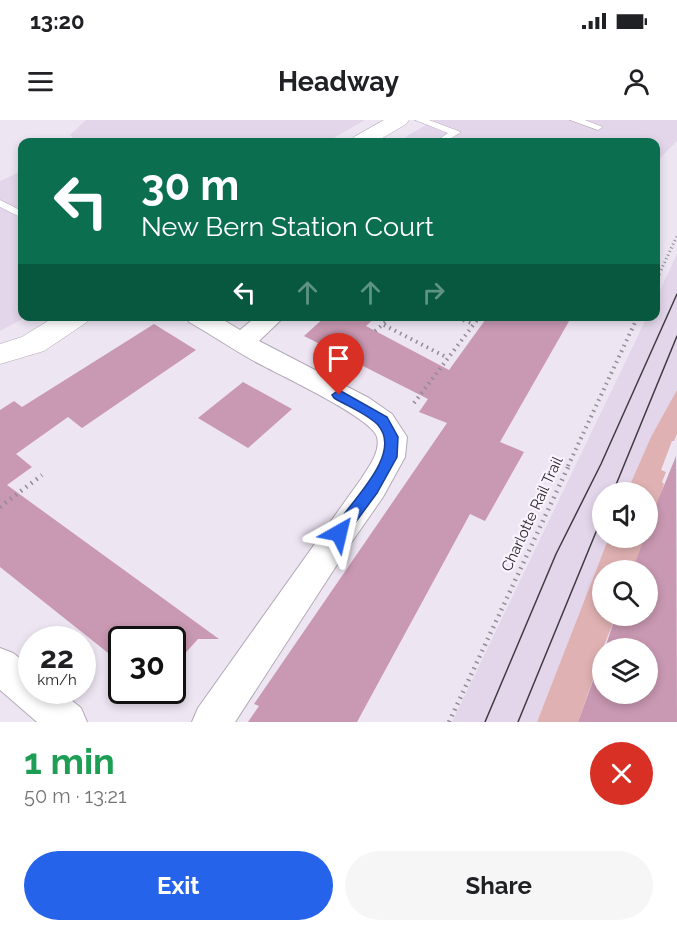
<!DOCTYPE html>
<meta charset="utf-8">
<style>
body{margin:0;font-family:Raleway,sans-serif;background:#f6f6f6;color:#202124;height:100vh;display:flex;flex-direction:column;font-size:22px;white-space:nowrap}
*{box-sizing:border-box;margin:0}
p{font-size:20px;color:#757577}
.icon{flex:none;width:33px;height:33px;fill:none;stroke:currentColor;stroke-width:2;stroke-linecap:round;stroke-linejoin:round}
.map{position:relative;height:602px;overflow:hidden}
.panel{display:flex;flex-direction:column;background:#fff;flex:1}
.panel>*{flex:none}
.top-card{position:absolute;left:18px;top:18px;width:642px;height:183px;border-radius:12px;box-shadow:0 3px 9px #0003;background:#0b6e4f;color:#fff;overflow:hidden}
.buttons{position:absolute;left:592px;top:362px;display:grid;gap:12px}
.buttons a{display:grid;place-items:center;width:66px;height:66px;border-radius:50%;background:#fff;box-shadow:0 3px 9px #0003;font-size:30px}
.speed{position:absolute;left:18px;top:506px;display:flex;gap:12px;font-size:30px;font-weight:700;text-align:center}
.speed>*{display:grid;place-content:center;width:78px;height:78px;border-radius:50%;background:#fff;box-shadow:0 3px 9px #0003;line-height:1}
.speed small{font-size:15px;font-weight:400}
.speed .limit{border:3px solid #111;border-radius:9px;background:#fff;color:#111}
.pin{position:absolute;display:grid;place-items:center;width:51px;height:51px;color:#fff;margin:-62px -26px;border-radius:50% 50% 50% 0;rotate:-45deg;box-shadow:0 0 6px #0007}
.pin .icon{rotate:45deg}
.me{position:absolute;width:66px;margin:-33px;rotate:37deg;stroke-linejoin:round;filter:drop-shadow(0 0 4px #0008)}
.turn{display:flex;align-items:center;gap:21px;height:126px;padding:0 24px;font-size:27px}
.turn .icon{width:78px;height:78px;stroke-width:2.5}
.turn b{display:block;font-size:42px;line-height:51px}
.lanes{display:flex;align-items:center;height:57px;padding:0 24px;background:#0003;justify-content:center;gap:30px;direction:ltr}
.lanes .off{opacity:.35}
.round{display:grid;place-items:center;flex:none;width:63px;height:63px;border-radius:32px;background:#f6f6f6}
.headline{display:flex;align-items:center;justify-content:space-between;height:102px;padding:0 24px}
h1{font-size:36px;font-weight:700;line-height:45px;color:#1e9e55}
.button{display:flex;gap:12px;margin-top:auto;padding:12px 24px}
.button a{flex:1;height:69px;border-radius:36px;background:#2563eb;color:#fff;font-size:24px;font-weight:700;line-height:69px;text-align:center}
.button a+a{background:#f6f6f6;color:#202124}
.status{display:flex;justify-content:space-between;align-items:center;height:42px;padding:0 30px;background:#fff;direction:ltr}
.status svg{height:16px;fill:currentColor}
header{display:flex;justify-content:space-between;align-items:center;height:78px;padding:0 24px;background:#fff;font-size:27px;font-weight:700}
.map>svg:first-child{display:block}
.built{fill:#e3d6ea}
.green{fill:#e0b1b2}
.building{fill:#c998b2}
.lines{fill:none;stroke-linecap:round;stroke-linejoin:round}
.lane-casing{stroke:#b2a9b6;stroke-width:1}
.street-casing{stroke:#b2a9b6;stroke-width:2}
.secondary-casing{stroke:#b2a9b6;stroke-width:1}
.path-far2{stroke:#928c95;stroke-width:3;stroke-dasharray:1 3;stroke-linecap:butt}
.path-far1{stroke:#928c95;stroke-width:4;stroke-dasharray:1.5 4.5;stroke-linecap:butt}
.path{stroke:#928c95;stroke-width:4.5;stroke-dasharray:1.5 5;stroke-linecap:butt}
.lane{fill:#fff;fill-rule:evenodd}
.street{fill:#fff;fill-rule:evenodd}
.secondary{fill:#fff;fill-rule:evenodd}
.tram{stroke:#3f3b41;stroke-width:1.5}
.route{fill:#2563eb;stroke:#184099;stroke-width:1.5}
.labels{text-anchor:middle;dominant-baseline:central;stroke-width:4.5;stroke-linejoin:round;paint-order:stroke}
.street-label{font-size:15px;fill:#2a272c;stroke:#faf3fe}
</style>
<div class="status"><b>13:20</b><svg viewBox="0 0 49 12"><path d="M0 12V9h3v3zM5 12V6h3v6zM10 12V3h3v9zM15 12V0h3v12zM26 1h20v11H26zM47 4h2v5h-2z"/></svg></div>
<header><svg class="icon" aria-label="menu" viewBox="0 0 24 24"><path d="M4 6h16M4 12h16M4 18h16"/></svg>Headway<svg class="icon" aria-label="person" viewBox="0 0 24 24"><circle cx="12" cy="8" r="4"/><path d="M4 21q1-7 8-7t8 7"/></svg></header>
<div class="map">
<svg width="677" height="602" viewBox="0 0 677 602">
<rect width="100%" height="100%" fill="#eee5f3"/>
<path class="built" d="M86 0H365L327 22H77L70 15Z
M434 0H677V21L656 42V22H397Z
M22 51V196L26 197 0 211V61Z
M677 134V270L627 372H603V417H609L537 602H452L647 197 656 196V179Z"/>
<path class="green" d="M677 270V314L674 321H672L661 350 666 352 662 362 664 364 648 417V372H627L651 317Z
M609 417H645L634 448 638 450H603V495H620V497L616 496 603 528V545L597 548 578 602H537Z"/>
<path class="building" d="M326 196H377L366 206 449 250 488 196H572L500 322 524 332 485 401 470 394 357 602H248L259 586 254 584 447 303 419 292 428 279 304 216Z
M154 204 196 230 82 308 68 297 16 334 32 347 7 365 219 519H198L172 548V519H122V544L0 447V290L14 281 22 287Z
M243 262 292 289 248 328 198 298Z
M676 336 677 602H578L603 533V573H648V528H605L616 495 621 498 622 495H648V450L633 448 645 417H648V405Z"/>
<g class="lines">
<g class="lane-casing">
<path id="lane" d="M415 0H429L461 12 445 22H435L448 13Z
M570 0H585L603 7 598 10Z
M0 80 22 91V98L0 87Z"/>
</g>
<g class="street-casing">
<path id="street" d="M186 196H217L240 210 257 196H285L259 221 369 278 392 294 407 317 405 337 383 377 351 423 235 602H192L198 588 361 359C368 348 381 332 377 317 373 298 273 252 252 240 231 228 210 214 189 202Z
M0 528 13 533 32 548V570H59L81 588 87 602H37L0 570Z"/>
</g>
<g class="secondary-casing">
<path id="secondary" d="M384 0H409L406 4 376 22H351L354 17Z
M56 196H91L87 202 44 231 0 244V224L22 217Z"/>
</g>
<path class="path-far2" d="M661 150 677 116"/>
<path class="path-far1" d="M656 160 661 149
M452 196 474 204
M384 205 448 238
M375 211 393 196
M414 283 480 196
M568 346 638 196"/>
<path class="path" d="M0 387 42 355
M449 602 569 345"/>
<use href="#lane" class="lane"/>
<use href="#street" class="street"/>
<use href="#secondary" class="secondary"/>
<path class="tram" d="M613 372 677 216
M485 602 556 434 601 344 677 174
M518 602 603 395"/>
</g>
<path class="route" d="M339 270 387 297 398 317 397 337 377 373 344 418 339 420 333 418 331 413C344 387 405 336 378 305 368 294 347 286 334 278L332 275Z"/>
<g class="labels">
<g class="street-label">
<text transform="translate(532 394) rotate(-65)">Charlotte Rail Trail</text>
</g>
</g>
</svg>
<div class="buttons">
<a><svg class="icon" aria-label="sound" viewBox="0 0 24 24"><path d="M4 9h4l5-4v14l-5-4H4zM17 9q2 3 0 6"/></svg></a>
<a><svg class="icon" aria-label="search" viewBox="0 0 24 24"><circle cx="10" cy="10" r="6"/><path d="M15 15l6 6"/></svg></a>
<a><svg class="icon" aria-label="layers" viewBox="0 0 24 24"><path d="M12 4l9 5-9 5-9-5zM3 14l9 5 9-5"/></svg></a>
</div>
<div class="speed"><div>22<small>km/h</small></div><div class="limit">30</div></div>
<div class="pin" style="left:339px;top:275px;background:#d93025"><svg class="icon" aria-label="arrive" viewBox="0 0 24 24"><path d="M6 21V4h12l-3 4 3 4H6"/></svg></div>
<svg class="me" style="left:339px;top:413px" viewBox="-20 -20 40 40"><path d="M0-17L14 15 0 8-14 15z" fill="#2563eb" stroke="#fff" stroke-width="4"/></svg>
<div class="top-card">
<div class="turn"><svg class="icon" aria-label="left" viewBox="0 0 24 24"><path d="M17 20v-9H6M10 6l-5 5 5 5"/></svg><div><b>30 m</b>New Bern Station Court</div></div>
<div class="lanes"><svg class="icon" aria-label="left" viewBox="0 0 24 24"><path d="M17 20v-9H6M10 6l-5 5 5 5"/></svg><svg class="icon off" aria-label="ahead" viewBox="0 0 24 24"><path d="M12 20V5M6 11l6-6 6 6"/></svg><svg class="icon off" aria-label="ahead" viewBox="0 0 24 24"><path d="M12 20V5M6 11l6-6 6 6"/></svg><svg class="icon off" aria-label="right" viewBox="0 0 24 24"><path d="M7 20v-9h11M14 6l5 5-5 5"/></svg></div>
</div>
</div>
<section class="panel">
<div class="headline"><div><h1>1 min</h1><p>50 m · 13:21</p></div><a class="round" style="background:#d93025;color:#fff"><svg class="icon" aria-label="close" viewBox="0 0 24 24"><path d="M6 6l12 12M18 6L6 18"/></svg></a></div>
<div class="button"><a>Exit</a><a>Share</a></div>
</section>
